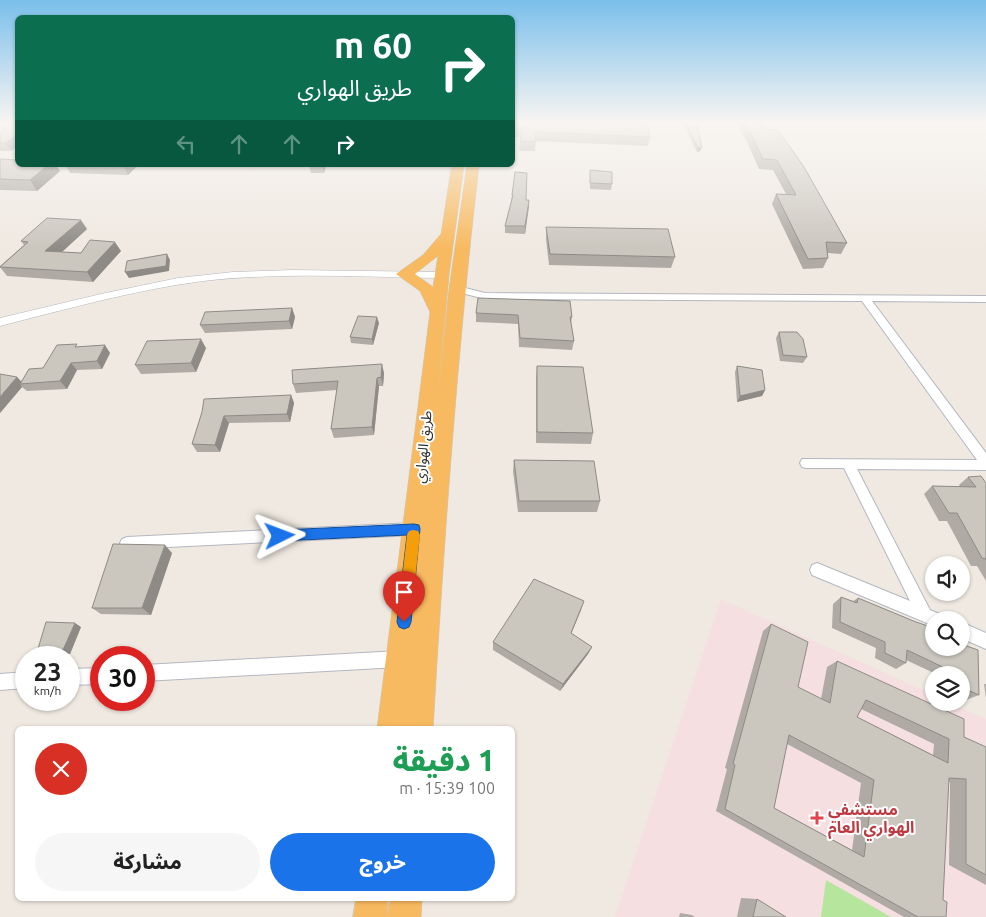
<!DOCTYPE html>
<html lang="ar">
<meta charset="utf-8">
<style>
body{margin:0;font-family:Ubuntu,"Noto Sans Arabic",sans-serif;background:#f6f6f6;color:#222;direction:rtl;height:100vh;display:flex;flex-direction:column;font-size:19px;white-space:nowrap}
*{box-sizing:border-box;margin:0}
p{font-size:16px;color:#767676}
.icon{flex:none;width:28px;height:28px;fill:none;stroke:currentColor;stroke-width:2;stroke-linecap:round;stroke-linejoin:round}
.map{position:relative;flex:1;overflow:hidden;direction:ltr}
.sheet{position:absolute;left:15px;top:726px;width:500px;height:175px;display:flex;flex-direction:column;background:#fff;border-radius:8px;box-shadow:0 1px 4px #0004;direction:rtl}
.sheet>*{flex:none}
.top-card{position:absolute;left:15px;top:15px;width:500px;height:152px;border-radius:8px;box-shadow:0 1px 4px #0004;direction:rtl;background:#0b6e4f;color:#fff;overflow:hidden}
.buttons{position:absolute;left:925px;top:556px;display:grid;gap:10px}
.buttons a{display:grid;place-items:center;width:45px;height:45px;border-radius:50%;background:#fff;box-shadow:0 1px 4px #0004;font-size:25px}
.speed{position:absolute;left:15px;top:646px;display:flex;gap:10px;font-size:25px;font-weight:700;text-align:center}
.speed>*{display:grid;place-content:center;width:65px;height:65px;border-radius:50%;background:#fff;box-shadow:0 1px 4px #0004;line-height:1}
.speed small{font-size:12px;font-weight:400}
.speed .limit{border:8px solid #d22;background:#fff;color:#111}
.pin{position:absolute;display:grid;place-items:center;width:42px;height:42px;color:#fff;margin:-51px -21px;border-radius:50% 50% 50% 0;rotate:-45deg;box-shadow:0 0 5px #0007}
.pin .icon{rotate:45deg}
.me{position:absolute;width:55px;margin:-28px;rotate:87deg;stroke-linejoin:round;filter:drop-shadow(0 0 4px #0008)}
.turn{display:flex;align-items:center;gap:18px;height:105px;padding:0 20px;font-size:22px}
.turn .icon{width:65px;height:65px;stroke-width:2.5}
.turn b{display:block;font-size:35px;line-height:42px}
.lanes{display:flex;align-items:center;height:48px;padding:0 20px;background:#0003;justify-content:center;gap:25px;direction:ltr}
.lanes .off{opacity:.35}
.round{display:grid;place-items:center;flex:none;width:52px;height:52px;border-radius:26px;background:#f6f6f6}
.head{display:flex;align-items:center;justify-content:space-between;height:85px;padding:0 20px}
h1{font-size:30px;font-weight:800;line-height:38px;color:#1e9e55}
.action{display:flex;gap:10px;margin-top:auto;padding:10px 20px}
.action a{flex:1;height:58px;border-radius:30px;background:#1a73e8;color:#fff;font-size:20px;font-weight:800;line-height:58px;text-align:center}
.action a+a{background:#f6f6f6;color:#222}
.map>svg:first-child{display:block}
.medical{fill:#f5dfe0}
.green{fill:#b6e59e}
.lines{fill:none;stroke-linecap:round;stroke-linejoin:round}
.minor-casing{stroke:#b4b7c1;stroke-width:2}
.tertiary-casing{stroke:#b4b7c1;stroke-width:1}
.trunk-casing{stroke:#c9c9c9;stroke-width:1}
.minor{fill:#fff;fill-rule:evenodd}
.tertiary{fill:#fff;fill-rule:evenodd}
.trunk{fill:#f8ba60;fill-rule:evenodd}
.wall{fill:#afaba4;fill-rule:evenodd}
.shaded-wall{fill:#8e8b86}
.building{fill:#cbc7bf;stroke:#8e8b86;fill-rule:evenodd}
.route{fill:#1a73e8;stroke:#114b97}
.slow{fill:#f59e0b}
.health-dot{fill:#e0444e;stroke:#fff;stroke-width:2}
.labels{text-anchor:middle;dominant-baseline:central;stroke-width:4;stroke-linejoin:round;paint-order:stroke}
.street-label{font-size:14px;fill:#2e2e2e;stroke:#fff}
.near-health-label{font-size:16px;font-weight:bold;fill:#be3a42;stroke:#fff;text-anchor:start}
</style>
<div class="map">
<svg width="986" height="917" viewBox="0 0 986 917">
<rect width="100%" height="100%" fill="#efe9e1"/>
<path class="medical" d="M721 599 934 695V702L949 703 986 719V917H615Z"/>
<path class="green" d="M826 880 891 917H821Z"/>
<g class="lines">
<g class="minor-casing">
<path id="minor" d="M457 286 485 293 986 296V302L872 301 986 453V470L857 469 930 610 942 615 945 620H934V626L812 575 810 570 812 565 817 563 910 601 844 468H806L802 467 800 463 802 459 977 460 862 301 485 299 454 291V287Z
M414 523 419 525 421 529 419 533 414 535 127 549 122 547 120 543 122 539 127 537Z
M961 622 986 633V649L961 638Z
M399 651 405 653 407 659 405 665 399 667 144 681V665Z
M101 668V684L69 685V669Z
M26 672V688L0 690V674Z"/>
</g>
<g class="tertiary-casing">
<path id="tertiary" d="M293 270 442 272 448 275 442 278C363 277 282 272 203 281 134 290 67 309 0 326V318L101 294 178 278 233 272Z"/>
</g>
<g class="trunk-casing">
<path id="trunk" d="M452 165H464L449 275 438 395 449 289 467 165H479C457 353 444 540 433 729H405L407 706 405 729H377L430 312 420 291 396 274 423 255 441 234ZM438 256 433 287 415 274Z
M356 899H388L387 917H353Z
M390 899H422L421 917H387Z"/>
</g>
<use href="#minor" class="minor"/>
<use href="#tertiary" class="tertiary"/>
<use href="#trunk" class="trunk"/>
</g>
<path class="wall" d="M512 121 650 137 648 146 536 141 535 151H519L520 137H512Z
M682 121H696L702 147 700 151 697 152Z
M736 121H744L765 129 847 243 841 254 828 253V258L823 268 803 269 772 204 776 194H786L773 170 759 169 747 142 736 122Z
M0 132 11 151H0Z
M0 159 18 165H56L60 171 37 191 0 190Z
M66 165H138L128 175 70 173Z
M309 165H326L324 173H311Z
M590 170 612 184 611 190 590 189Z
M515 172 526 200H529L525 234 505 233V226L511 202 512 195Z
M546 227 675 257 671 268 549 265 546 239Z
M87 229 62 252 81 253 121 251 93 282 7 276 0 267V266L24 245 21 241Z
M292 308 295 317 292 329 205 333 200 325Z
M476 313 572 317 571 323 574 341 572 350 519 347 518 324 476 322Z
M379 323 373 345 351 343 350 337Z
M779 332 807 357 803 363 780 361 776 338Z
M79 347 110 353 102 369 77 370 67 389 27 391 22 387 0 413 17 377 21 381Z
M206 348 196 372 141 374 135 365Z
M537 366 593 433 591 444 536 443V378Z
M737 366 765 390 762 396 737 402 735 372Z
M384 373 383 386H379L374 435 334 438 331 429 337 390 296 393 293 384Z
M291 395 294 403 290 422 229 423 220 452H197L192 444 202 412Z
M514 460 600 501 597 512H518L513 471Z
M968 477 986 483V581L977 566H971L947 521H939L924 494 932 486 960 487 959 485Z
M172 553 151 615 101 614 92 608Z
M841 597 853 601 858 598 916 622 934 628V648H961V644L978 650 979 695 966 700 961 697V675H936V674L906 660V663L896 669 875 658 876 648 832 628 833 604Z
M581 610 571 634 592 647 588 654 560 691 493 650V642Z
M771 624 798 687 821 699 827 667 837 661 964 737 986 747V885L949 865 950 782H948L943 900 946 917H904L716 811 727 769 725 768 763 631ZM861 709 934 744 933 755 857 717ZM787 744 861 783 852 850 774 808Z
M81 627 70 654 44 656 37 652Z
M984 684H986V698Z
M741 898 757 899 786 917H737Z
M680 913 692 915 695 917H679Z"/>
<path class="shaded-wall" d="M18 134V146L11 151 5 143Z
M702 147 700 151 697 152 698 148Z
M48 165H56L60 171 37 191 30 180Z
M126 165H138L128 175 124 167Z
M323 165H326L324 173 323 167Z
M529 200V207L525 234V226Z
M81 220 87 229 52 261 45 251Z
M115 242 121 251 93 282 87 272Z
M167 254 170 260 169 271 129 278 125 272Z
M292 308 295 317 292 329 289 321Z
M377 317 379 323 373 345 372 339Z
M201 339 206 348 196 372 191 363Z
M105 345 110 353 102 369 97 361Z
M71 363 77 370 67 389 60 381Z
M382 364 384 373 383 386 381 377Z
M17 377 23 384H20L22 387 0 413V397Z
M377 378 379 386 374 435 372 427Z
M765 390 762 396 737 402 740 396Z
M291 395 294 403 290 422 287 414Z
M224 416 229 423 220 452 215 445Z
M165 545 172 553 151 615 142 608Z
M584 601 581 610 568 641 571 633Z
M75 623 81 627 70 654 63 650Z
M592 647 588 654 560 691 563 684Z"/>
<path class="building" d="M14 121H18V134L5 143H0V132Z
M512 121H647L650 137 536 132 535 142 520 141 522 128H512Z
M685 121H696L702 147 698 148Z
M744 121H761L765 129 778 130 804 167 847 243 826 242 828 258 808 259 776 194 796 195 777 160 763 159 750 132Z
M0 159 18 160V165H48L30 180 0 179Z
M66 165H126L124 167Z
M309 165H323V167L309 166Z
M590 170 612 172V184L590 183Z
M515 172 527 173 526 200H529L525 226H505L513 195H512Z
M47 218 81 220 45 251 81 253 90 240 115 242 87 272 0 267 28 242 21 241Z
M546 227 668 229 675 257 550 254Z
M167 254 166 266 125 272 127 261Z
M478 298 570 301 572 317H570L574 341 520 338 518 315 476 313Z
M292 308 289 321 200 325 205 312Z
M358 316 377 317 372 339 350 337Z
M779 332H797L803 339 807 357 783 355Z
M201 339 191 363 135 365 147 341Z
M77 344 75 347 105 345 97 361 71 363 60 381 20 384 29 369 43 368 57 345Z
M382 364 381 377 377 378 372 427 331 429 338 381 293 384 292 370Z
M537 366 583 367 593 433 537 432Z
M737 366 762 370 765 390 740 396Z
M0 374 17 377 0 397Z
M291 395 287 414 224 416 215 445 192 444 202 412 204 399Z
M514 460 594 461 600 501H519Z
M981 476 986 483V559L982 558 957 513H949L932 486 976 487 968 477Z
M113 544 165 545 142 608H92Z
M534 579 584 601 571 633 592 647 563 684 493 642Z
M841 597 857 603 858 598 916 622 934 628V648H961V644L978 650 979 695 961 687V675H948L947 669 907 650 906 663 885 653V642L840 622Z
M46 622 75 623 63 650 37 652Z
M771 624 808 642 798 687 830 703 837 661 964 719V737L986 747V875L966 864V779L949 778 943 900 947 902 946 917H918L725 809 735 765 733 764ZM866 700 949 739 948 763 857 717ZM789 735 874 780 864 857 774 808Z
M757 899 786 917H753Z"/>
<linearGradient id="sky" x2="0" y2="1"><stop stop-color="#7abfeb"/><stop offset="0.49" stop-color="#f8f5f2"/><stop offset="1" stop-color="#f8f5f2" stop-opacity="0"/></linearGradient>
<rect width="986" height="249" fill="url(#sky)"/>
<path class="route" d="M414 524 419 525 420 529 411 622 409 627 404 629 399 627 397 622 407 535 280 541 276 540 274 536 276 532 280 530Z"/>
<path class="slow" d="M413 530 418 531 420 535 415 580 413 585 408 587 404 585 402 580 407 535 409 531Z"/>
<path class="health-dot" d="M814.5 810.5h5v5h5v5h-5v5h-5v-5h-5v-5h5z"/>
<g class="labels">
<g class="street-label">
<text transform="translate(423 447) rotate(-84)">طريق الهواري</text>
</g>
<g class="near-health-label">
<text x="828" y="809">مستشفي<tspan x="828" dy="18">الهواري العام</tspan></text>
</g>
</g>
</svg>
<div class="buttons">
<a><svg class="icon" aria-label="sound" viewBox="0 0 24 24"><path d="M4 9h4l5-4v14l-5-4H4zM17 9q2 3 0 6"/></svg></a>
<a><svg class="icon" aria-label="search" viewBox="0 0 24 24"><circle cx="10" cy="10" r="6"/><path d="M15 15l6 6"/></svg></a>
<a><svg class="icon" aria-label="layers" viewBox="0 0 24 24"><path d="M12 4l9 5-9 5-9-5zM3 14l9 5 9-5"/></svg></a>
</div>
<div class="speed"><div>23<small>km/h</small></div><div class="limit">30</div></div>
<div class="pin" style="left:404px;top:622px;background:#d93025"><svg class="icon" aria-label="arrive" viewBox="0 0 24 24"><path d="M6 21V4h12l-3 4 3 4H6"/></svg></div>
<svg class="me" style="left:280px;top:536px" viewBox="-20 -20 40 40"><path d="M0-17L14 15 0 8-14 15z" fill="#1a73e8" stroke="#fff" stroke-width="4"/></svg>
<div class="top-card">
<div class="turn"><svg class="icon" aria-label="right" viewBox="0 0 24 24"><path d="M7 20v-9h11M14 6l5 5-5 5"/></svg><div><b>60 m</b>طريق الهواري</div></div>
<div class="lanes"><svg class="icon off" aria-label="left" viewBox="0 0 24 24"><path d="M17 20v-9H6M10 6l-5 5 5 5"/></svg><svg class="icon off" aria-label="ahead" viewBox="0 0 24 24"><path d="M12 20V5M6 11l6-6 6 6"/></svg><svg class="icon off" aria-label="ahead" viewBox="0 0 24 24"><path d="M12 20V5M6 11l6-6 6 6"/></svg><svg class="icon" aria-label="right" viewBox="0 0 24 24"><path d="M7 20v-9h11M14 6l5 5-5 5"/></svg></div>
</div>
<section class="sheet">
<div class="head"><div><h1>1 دقيقة</h1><p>100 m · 15:39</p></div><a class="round" style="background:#d93025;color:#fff"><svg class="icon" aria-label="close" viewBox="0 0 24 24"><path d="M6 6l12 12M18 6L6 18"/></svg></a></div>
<div class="action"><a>خروج</a><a>مشاركة</a></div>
</section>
</div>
